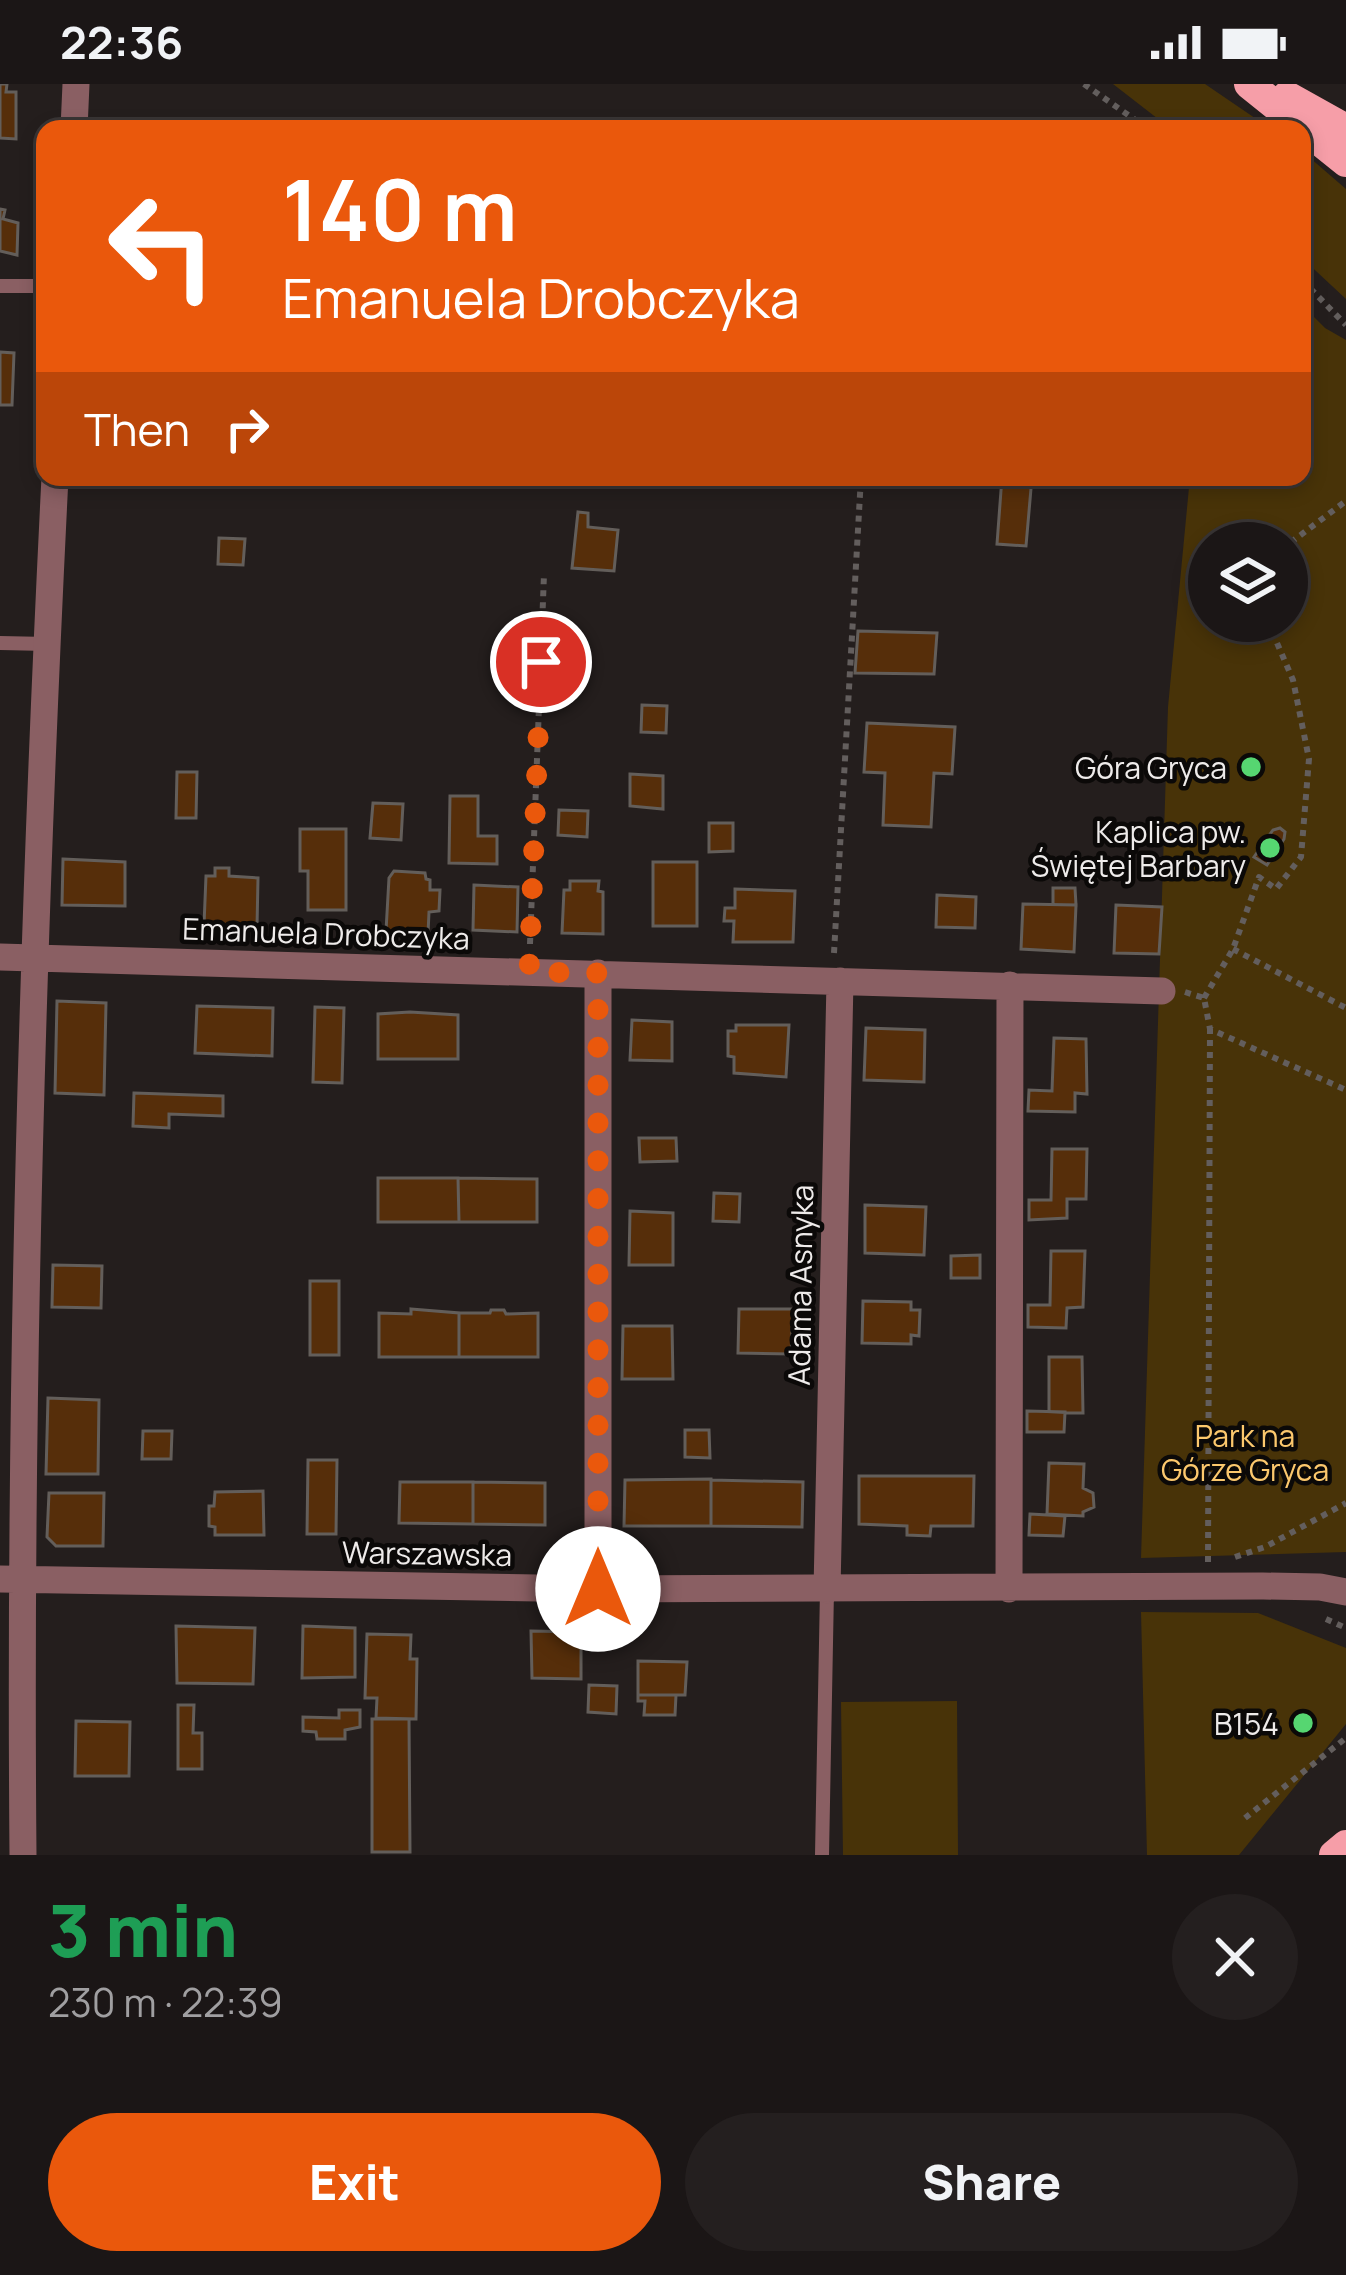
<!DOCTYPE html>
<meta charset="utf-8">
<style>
body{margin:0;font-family:Manrope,sans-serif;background:#241f1f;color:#f1f3f6;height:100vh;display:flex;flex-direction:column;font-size:45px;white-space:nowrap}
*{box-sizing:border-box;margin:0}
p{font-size:39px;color:#a09fa1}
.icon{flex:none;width:66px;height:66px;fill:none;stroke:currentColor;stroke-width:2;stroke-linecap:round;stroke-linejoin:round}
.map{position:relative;height:1771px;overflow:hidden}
.sheet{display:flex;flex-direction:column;background:#1b1616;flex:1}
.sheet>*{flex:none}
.top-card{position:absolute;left:36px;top:36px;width:1275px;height:366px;border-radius:24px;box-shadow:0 6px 18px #0003,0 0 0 3px #393535;background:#ea580c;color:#fff;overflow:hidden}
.fabs{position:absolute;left:1188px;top:438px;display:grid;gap:24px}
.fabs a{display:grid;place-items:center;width:120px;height:120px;border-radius:50%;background:#1b1616;box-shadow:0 6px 18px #0003,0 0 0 3px #393535;font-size:60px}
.pin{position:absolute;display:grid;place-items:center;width:102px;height:102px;color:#fff;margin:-51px;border:6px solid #fff;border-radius:50%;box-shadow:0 3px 12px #0007}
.me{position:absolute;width:132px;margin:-66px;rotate:0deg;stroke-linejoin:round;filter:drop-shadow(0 0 9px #0008)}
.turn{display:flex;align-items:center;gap:42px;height:252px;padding:0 48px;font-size:54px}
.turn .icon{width:156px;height:156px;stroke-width:2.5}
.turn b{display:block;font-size:84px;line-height:102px}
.then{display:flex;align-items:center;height:114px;padding:0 48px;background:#0003;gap:24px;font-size:45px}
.round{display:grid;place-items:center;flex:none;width:126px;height:126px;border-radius:63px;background:#241f1f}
.headline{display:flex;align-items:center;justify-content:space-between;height:204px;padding:0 48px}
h1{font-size:72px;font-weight:800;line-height:90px;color:#1e9e55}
.primary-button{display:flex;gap:24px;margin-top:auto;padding:24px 48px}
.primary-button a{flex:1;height:138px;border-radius:72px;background:#ea580c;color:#fff;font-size:48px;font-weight:800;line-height:138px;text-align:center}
.primary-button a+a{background:#241f1f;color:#f1f3f6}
.status{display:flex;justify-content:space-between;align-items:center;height:84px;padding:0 60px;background:#1b1616;direction:ltr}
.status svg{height:33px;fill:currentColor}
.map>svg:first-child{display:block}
.green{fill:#483308;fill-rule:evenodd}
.building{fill:#562e0a;stroke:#635e5a;stroke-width:3}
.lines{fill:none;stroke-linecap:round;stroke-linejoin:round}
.path{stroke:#635e5d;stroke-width:6;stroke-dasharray:6 6;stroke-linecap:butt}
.lane{stroke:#8a5f63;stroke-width:14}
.street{stroke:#8a5f63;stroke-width:27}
.primary{stroke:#f69ea8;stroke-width:30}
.route{stroke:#ea580c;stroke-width:21;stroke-dasharray:0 37.8}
.poi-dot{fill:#56d671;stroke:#0b0908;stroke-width:4.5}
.labels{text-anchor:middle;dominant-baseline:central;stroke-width:9;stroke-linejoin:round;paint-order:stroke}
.poi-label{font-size:30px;fill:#eeebea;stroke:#0b0908;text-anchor:end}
.street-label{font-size:30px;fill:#eeebea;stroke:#0b0908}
.park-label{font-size:30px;fill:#fcc86d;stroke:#0b0908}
</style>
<div class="status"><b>22:36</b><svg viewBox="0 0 49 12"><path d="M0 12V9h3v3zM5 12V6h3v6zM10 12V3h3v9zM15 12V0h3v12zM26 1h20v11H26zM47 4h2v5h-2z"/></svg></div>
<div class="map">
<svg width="1346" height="1771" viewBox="0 0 1346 1771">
<rect width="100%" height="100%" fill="#241e1d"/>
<path class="green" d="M1113 0H1205L1271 45H1171Z
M1302 67 1346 105V215L1302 174Z
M1302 221 1325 244 1346 256V1468L1141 1474 1168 623 1190 393H1302ZM1209 459H1287V537H1209Z
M1141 1528 1258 1529 1346 1564V1640L1239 1771H1147Z
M957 1617 958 1771H843L841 1618Z"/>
<path class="building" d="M0 0H7L6 8H16V55L0 54Z
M0 125 5 126 3 135 18 139 17 171 0 167Z
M0 268 14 269 12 321H0Z
M1002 393H1032L1026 462 997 460Z
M578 428 588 429V443L618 446 614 487 572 484Z
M219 454 245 455 243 481 218 480Z
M858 547 937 549 934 590 855 589Z
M642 621 667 622 666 649 641 648Z
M867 639 955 643 952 690 934 689 931 743 883 741 885 689 864 688Z
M177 688H197L196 734H176Z
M630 690 663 692V725L630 722Z
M450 712H478V752H497V780L449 779Z
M373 719 403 720 401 756 370 754Z
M559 726 588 727 587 753 558 751Z
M709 739H733V767L709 768Z
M1280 744 1285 748 1284 755 1267 781 1254 773 1273 746Z
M300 745H346V826H308V787H300Z
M63 775 125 778V822L62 821Z
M653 778H697V842H653Z
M215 784H229V792L258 794 257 843 204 841 206 792H215Z
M394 787 425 789 426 795 430 796V806H440L439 827 429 828 428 850 386 847 389 794Z
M570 797H599L598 807 603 808V850L562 849 564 806H570Z
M474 801 518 803 517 848 473 846Z
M1053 804H1075L1076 821H1053Z
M735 805 795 807 793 858H733L734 837H724L725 824H735Z
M937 811 976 813 975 844 936 843Z
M1023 820 1076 821 1074 868 1021 865Z
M1116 821 1162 823 1159 870 1114 869Z
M57 917 106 919 104 1011 55 1009Z
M197 922 273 924 272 972 195 969Z
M315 923 344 924 342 999 313 998Z
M410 928 458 931V975H378V930Z
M632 936 672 938V977L630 976Z
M736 941H789L786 993 734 989V973L728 972V947H736Z
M866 944 925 946 924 998 864 996Z
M1054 954 1086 955 1087 1010 1075 1009V1028L1028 1027 1029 1006 1052 1007Z
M134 1009 223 1012V1032L169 1030V1044L133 1042Z
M639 1054H676L677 1077 640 1078Z
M1052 1065H1087L1086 1115H1067V1134L1029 1136V1116H1051Z
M378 1094H458L459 1138H378Z
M458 1094 537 1095V1138H459Z
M714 1109 740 1110 739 1138 713 1137Z
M865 1121 926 1123 924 1171 865 1169Z
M630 1127 673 1129V1181H629Z
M1051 1167H1085L1083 1223 1067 1224 1066 1244 1028 1243V1221H1050Z
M980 1171V1194H951V1172Z
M53 1181 102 1182 101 1224 52 1223Z
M310 1197H339V1271H310Z
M863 1217 911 1218V1226H920L919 1252 911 1251V1260L862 1259Z
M411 1225 459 1229V1273H379V1229L411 1230Z
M739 1225H793L791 1270 738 1269Z
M491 1226H504L506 1230 538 1229V1273H459V1229H490Z
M623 1242H672L673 1295H622Z
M1049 1273H1082L1083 1329 1049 1328Z
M48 1314 99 1316 98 1390H46Z
M1027 1327 1065 1328 1064 1348H1027Z
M685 1346H709L710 1374 685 1373Z
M143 1347H172L171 1375H142Z
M308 1376H337L336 1450H307Z
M1049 1379 1084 1380 1083 1404 1093 1409 1094 1423 1083 1428V1432L1047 1430Z
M859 1392H974L973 1442H931L930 1452 907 1451V1442L859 1440Z
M711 1395V1442H624L625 1396Z
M711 1396 803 1398 802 1443 711 1442Z
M400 1398H473V1440L399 1439Z
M473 1398 545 1399V1441L473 1440Z
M263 1407 264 1451H215V1443L209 1442V1422H214L215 1408Z
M49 1409H104L103 1462H56L47 1453Z
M1030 1430 1065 1432 1063 1452 1029 1451Z
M176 1542 255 1544 253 1600 177 1599Z
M303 1542 355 1544V1593L302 1594Z
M531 1547 581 1548V1595L532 1594Z
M367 1550 411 1551 410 1575H417L416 1635 376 1634 377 1614H365Z
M638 1577 687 1578 685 1611H638Z
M589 1601 617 1602 616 1630 588 1628Z
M638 1611H676L675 1631H644L645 1617H638Z
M178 1621H194L193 1649H202V1685H178Z
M339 1626H360V1643L345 1646V1655H317L316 1648 303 1647V1633L339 1634Z
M372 1635H409L410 1768H372Z
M76 1637 130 1638 129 1692H75Z"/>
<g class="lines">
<path class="path" d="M1084 0 1148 45
M1302 196 1346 241
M1287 482 1290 459 1346 417
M530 860 544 490
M1233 865 1346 924
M834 869 861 393
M1185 908 1204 914 1210 945 1346 1006
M1204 914 1233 865 1259 793 1276 805 1301 773 1309 675 1293 596 1274 552 1275 537
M1235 1473 1265 1463 1346 1419
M1208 1478 1210 945
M1326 1535 1346 1544
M1245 1734 1346 1654"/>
<path class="lane" d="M0 202H45
M0 559 48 560
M822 1771 827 1506"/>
<path class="street" d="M74 45 76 0
M0 873 1162 907
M0 1495 598 1505 1263 1502 1320 1503 1346 1508
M598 1505V889
M1009 1505 1010 901
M827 1506 840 897
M23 1771C19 1312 32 852 55 393"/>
<path class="primary" d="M1249 0 1346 78
M1287 12 1346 45
M1334 1771 1346 1761"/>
</g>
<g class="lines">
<path class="route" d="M541 578 529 888 598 889V1505"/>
</g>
<g class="poi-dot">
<circle cx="1251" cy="683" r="12"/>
<circle cx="1270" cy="764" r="12"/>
<circle cx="1303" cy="1639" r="12"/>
</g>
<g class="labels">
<g class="poi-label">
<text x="1227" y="683">Góra Gryca</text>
<text x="1246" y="747">Kaplica pw.<tspan x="1246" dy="34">Świętej Barbary</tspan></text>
<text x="1279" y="1639">B154</text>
</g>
<g class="street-label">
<text transform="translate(326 849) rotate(2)">Emanuela Drobczyka</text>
<text transform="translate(800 1201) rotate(-89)">Adama Asnyka</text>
<text transform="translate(427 1469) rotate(1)">Warszawska</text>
</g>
<g class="park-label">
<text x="1245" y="1351">Park na<tspan x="1245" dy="34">Górze Gryca</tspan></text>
</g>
</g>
</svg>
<div class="fabs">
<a><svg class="icon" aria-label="layers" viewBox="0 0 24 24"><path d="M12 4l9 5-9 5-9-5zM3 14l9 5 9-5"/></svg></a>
</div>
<div class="pin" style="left:541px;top:578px;background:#d93025"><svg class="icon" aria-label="arrive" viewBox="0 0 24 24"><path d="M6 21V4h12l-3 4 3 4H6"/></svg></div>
<svg class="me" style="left:598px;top:1505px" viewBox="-20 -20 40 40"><circle r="19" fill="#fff"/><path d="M0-13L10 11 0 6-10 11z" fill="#ea580c"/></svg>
<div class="top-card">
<div class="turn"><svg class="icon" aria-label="left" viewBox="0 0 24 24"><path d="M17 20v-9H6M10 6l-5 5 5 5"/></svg><div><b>140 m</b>Emanuela Drobczyka</div></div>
<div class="then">Then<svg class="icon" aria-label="right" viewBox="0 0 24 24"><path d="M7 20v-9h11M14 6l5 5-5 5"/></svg></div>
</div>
</div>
<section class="sheet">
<div class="headline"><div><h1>3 min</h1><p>230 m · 22:39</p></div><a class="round"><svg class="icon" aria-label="close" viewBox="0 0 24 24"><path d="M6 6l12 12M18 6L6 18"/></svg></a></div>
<div class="primary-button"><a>Exit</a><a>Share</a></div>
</section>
